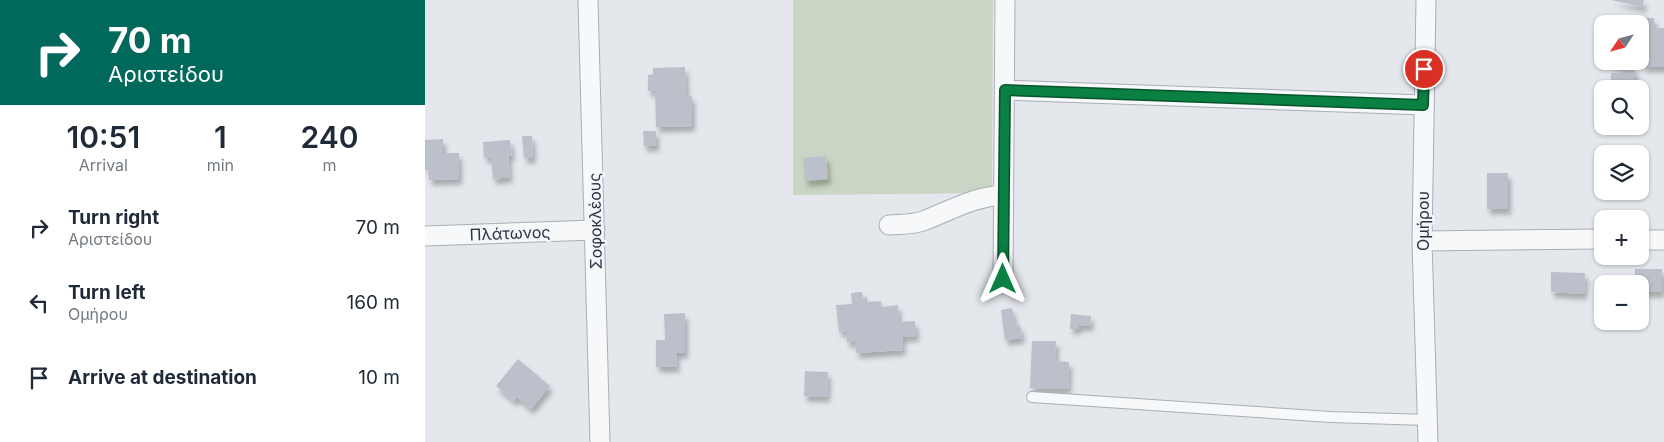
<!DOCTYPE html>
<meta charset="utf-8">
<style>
body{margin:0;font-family:Inter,sans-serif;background:#f6f6f7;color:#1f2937;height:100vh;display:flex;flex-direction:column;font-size:19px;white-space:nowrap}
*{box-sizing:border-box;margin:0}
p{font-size:16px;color:#747a83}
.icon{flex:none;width:28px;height:28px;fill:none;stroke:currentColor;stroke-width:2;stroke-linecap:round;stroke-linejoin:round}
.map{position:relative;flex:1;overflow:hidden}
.details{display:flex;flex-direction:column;background:#fff;width:425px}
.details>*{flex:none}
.guide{background:#00695c;color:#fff;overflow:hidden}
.needle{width:32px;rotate:234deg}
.fabs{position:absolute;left:1169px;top:15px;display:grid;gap:10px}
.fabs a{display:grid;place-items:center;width:55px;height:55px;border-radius:10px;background:#fff;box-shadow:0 1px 4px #0004;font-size:25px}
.pin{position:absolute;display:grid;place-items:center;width:42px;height:42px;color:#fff;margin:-21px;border:2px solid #fff;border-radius:50%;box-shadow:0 1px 5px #0007}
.me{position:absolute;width:55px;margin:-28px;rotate:0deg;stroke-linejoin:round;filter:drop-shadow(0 0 4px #0008)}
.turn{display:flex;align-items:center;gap:18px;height:105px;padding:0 25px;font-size:22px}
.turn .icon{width:65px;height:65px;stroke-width:2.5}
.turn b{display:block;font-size:35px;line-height:42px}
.eta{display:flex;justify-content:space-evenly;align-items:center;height:85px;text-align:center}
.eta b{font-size:30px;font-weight:600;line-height:35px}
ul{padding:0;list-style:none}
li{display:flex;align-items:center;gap:15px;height:75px;padding:0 25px}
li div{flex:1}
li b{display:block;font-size:19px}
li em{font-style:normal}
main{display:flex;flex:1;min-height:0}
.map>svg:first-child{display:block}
.green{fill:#c9d6c5}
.building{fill:#bbc0ca;filter:url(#shadow)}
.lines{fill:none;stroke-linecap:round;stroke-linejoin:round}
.lane-casing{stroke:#a9aeb7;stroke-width:12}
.street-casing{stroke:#a9aeb7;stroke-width:21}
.lane{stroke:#f7f8fa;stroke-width:10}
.street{stroke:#f7f8fa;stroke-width:19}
.route-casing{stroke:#07532c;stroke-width:12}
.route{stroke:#0b8043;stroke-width:9}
.labels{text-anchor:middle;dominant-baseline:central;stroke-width:4.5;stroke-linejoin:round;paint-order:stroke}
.street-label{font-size:16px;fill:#2b3445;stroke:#f4f6f9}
</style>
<main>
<section class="details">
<div class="guide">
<div class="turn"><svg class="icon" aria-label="right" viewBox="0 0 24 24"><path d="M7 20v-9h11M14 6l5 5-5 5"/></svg><div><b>70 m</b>Αριστείδου</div></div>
</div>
<div class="eta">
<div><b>10:51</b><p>Arrival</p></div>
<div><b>1</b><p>min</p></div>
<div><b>240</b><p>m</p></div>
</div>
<ul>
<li><svg class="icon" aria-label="right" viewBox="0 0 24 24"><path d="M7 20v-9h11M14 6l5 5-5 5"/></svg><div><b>Turn right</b><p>Αριστείδου</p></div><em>70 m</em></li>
<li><svg class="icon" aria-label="left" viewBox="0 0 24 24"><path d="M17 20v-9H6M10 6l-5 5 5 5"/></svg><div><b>Turn left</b><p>Ομήρου</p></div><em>160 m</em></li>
<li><svg class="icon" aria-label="arrive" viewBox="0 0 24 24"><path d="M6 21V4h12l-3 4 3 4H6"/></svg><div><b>Arrive at destination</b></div><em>10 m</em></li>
</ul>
</section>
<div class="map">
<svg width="1239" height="442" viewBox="0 0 1239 442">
<defs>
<filter id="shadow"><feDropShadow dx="3" dy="5.5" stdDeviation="2.5" flood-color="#0004"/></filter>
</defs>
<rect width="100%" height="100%" fill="#e4e7ec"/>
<path class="green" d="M368 0H568L567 193 368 195Z"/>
<path class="building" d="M1186 0H1219L1218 7Z
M1192 17 1229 18V28H1239V67H1218V52H1215V24H1192Z
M1185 61H1201L1202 66 1185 65Z
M260 67 261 96H267V126L231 127 230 91H223V75L228 74V68Z
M1198 68H1210V89H1186V73H1197Z
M218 131H231V146H219Z
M97 136H107L108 158H99Z
M18 139V153H34V179L4 180V170H0V140Z
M85 140 87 156H83L85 177 68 179 66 157 59 158 58 142Z
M401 156 403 179 380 181 378 158Z
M1062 173H1083V209H1062Z
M1210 269H1237V292H1215V284H1210Z
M1126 272 1160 273 1159 294 1126 292Z
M437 292 438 298 442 297V302L456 301 457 307 473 305 474 322 490 321 491 336 477 337 478 350 431 353 430 342H422L421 331 414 332 411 305 427 304 426 293Z
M587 308 590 326 595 325 597 338 580 340 576 310Z
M260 313V353H251L252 367H231V340H240L239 314Z
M646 314 666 316 665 326 654 325 653 329H645Z
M607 341H631L630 361 644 362 643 389 605 388Z
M93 359 125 386 106 409 92 397 89 401 71 386Z
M380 371 403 372 402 397 379 396Z"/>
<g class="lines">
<g class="lane-casing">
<path id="lane" d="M607 397 906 417 1002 420"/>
</g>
<g class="street-casing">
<path id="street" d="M163 0 175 442
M1001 0 997 241 1003 442
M579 90 998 105
M464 225C475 224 487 225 498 221 527 210 547 197 579 195
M0 236 170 230
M1215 240H1239
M997 241 1178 239
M578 279 580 0"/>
</g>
<use href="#lane" class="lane"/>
<use href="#street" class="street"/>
</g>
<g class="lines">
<g class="route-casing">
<path id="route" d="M578 279 580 90 998 105 999 69"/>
</g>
<use href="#route" class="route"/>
</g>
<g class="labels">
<g class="street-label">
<text transform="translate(170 221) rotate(-91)">Σοφοκλέους</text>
<text transform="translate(998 221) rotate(-90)">Ομήρου</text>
<text transform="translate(85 233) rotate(-2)">Πλάτωνος</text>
</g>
</g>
</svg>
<div class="fabs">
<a><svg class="needle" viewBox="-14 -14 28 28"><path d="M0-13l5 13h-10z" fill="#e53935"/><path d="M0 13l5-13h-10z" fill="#747a83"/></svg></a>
<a><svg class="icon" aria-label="search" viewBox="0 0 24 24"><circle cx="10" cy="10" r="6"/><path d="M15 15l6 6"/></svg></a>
<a><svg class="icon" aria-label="layers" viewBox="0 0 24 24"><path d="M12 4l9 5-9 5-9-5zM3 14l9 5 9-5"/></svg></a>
<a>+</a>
<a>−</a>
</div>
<div class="pin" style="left:999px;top:69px;background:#d93025"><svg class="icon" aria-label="arrive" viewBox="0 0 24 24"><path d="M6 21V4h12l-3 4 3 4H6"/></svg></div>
<svg class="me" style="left:578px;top:279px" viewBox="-20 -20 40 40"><path d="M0-17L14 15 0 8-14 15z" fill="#0b8043" stroke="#fff" stroke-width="4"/></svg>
</div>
</main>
